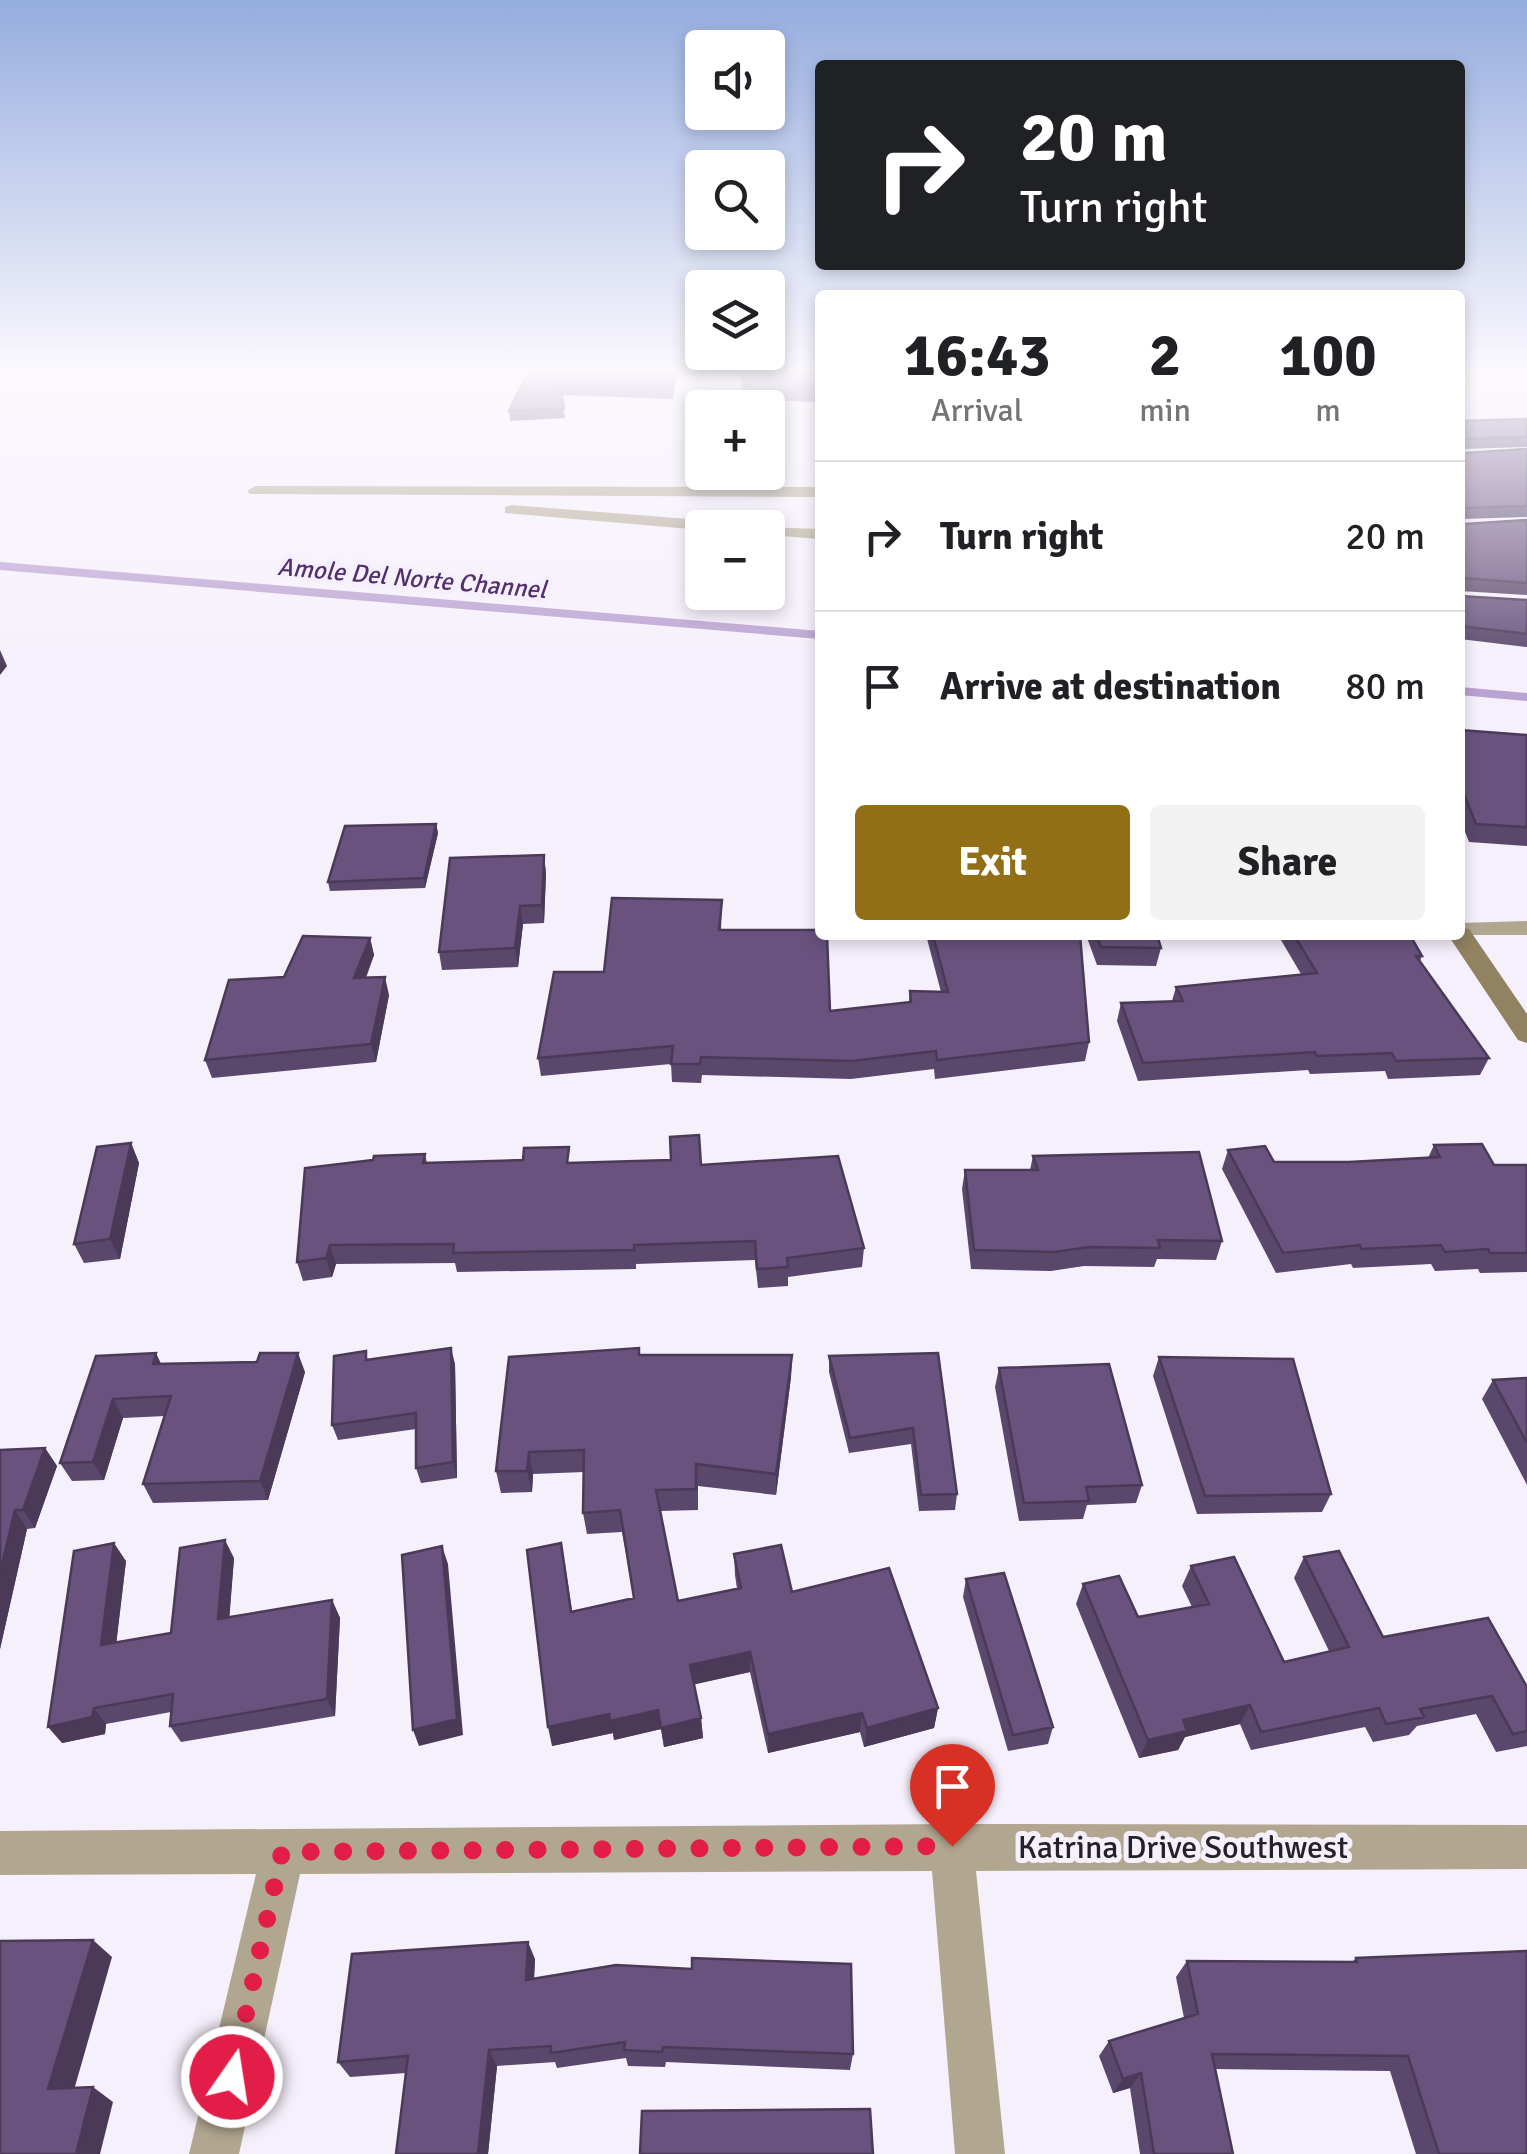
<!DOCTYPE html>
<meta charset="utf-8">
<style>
body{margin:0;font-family:Signika,sans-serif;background:#f2f2f2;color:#202124;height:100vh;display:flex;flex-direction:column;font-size:38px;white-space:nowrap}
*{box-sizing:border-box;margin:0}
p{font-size:32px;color:#757577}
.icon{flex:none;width:55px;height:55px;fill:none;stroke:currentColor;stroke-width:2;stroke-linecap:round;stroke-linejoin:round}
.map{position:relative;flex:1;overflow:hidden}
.side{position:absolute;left:815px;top:290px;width:650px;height:650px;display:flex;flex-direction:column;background:#fff;border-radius:10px;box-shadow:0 5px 15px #0003}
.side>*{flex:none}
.top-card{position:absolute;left:815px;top:60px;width:650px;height:210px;border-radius:10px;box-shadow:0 5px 15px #0003;background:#202124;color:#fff;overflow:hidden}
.fabs{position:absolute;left:685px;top:30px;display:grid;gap:20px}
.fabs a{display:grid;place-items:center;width:100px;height:100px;border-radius:10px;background:#fff;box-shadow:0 5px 15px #0003;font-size:50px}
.pin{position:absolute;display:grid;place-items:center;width:85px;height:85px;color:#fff;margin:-102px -42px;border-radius:50% 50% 50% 0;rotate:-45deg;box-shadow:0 0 10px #0007}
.pin .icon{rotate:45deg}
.me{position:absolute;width:110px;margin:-55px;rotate:13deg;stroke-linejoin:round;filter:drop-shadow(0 0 8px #0008)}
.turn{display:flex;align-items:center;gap:35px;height:210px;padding:0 40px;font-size:45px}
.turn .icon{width:130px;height:130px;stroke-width:2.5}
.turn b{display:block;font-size:70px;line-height:85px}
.eta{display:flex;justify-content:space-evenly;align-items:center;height:170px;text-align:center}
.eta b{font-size:60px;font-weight:800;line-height:70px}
.action{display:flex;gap:20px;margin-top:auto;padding:20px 40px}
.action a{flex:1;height:115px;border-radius:10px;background:#926f16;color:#fff;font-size:40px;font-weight:800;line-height:115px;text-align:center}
.action a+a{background:#f2f2f2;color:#202124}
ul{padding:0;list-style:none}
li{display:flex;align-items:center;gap:30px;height:150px;padding:0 40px;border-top:2px solid #e0e0e0}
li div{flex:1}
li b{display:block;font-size:38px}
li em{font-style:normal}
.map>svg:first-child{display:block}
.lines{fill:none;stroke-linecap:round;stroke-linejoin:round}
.stream{stroke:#baa2d2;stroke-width:8}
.minor{fill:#b1a791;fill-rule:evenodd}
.secondary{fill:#918261;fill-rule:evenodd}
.wall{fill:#5a476c}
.shaded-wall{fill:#4a3a58}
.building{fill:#69537e;stroke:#4a3a58;stroke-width:2.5}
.route{stroke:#e11d48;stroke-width:18;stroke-dasharray:0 32.4}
.labels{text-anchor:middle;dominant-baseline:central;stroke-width:10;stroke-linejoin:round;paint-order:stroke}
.far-water-label{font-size:25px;font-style:italic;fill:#51306c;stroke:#f6f0fc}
.near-street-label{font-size:32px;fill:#252227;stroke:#f6f0fc}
</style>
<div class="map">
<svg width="1527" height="2154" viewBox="0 0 1527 2154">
<rect width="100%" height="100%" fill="#f6f0fc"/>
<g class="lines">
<path class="stream" d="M0 566 820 635
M1460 691 1527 697"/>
<path class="minor" d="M255 486 820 487V497L250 494 247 491Z
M511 505 740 523 748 528 702 530 505 513V507Z
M762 527 820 529V539L768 535V528Z
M1527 921V935H1451H1460V923Z
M952 1824 1527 1825V1869L976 1871 1005 2154H955L932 1871 300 1874 239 2154H189L256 1874 0 1875V1831Z"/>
<path class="secondary" d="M1460 927 1469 929 1527 1014V1043L1518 1040 1448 935H1460Z"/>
</g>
<path class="wall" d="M528 373H677L673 399 562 395 565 418 510 421 509 411Z
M741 373H820V402L754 400 753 395 743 396Z
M1527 419V447L1463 449 1464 453 1527 449V517L1463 519 1464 524 1527 520V595L1460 591V421Z
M1460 596 1527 600V647L1460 639Z
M1460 730 1527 735V846L1469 842 1460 819Z
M436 824 438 833 425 888 330 891 328 882Z
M544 855 546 874 544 923 523 924 518 967 442 970 439 952Z
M722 900 721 930 830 1011 909 1002 910 991 941 992 926 935H1080L1089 1042 1085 1061 935 1079 934 1069 851 1079 702 1075 701 1083 672 1082 671 1064 541 1076 538 1058 604 972Z
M1086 935H1157L1161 948 1156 966 1097 965Z
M1278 935H1410L1422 956 1420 961 1489 1058 1480 1075 1388 1079 1385 1071 1310 1074 1308 1070 1138 1081 1117 1021 1121 1003 1172 1001 1176 987 1301 974Z
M370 938 374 955 366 978 389 995 376 1062 212 1078 205 1060 284 977Z
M131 1143 139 1163 120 1259 84 1263 74 1244Z
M1434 1145 1494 1165H1527V1272L1480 1273 1478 1269 1435 1271 1431 1264 1353 1268 1351 1264 1276 1273 1222 1169 1228 1150 1274 1162H1349L1428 1158Z
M425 1154 427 1163 701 1165 864 1248 862 1267 788 1277V1286L758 1288 755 1260 636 1264V1269L457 1272 455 1263 336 1264 332 1277 303 1281 297 1262 373 1160Z
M1033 1156 1222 1241 1216 1260 1157 1259 1154 1267 1084 1266 1051 1271 971 1269 962 1189 965 1170H1030Z
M938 1353 957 1494 955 1510 919 1511 911 1444 849 1453 829 1372V1356Z
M640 1355H792L791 1377 776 1495 698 1486V1510L660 1511 678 1601 737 1589 735 1575 734 1554 792 1592 938 1708 934 1728 864 1747 860 1732 768 1753 750 1672 694 1684 701 1718 703 1738 664 1747 661 1729 614 1740 613 1733 552 1746 565 1564 572 1611 634 1598 622 1532 587 1534 583 1513 584 1472 533 1474 532 1492 501 1493 496 1471Z
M96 1356 162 1364 305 1372 268 1500 153 1503 143 1484 165 1416 123 1418 104 1480 72 1481 60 1463Z
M1159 1357 1331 1494 1322 1512 1197 1514 1153 1376Z
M369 1360 455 1364 457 1478 421 1483 416 1468V1429L338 1440 332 1425Z
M999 1368 1142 1485 1136 1503 1087 1505 1083 1519 1019 1521 995 1387Z
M1527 1378V1485L1482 1399 1493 1380Z
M45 1448 57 1466 35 1528 27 1529 0 1649V1450Z
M1304 1557 1383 1637 1527 1687V1746L1496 1752 1476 1714 1417 1726 1409 1735 1373 1742 1365 1727 1251 1750 1240 1724 1185 1737 1178 1750 1139 1758 1076 1604 1083 1584 1138 1617 1192 1607 1182 1586 1191 1566 1284 1662 1329 1651 1294 1578Z
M234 1558 229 1617 332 1600 340 1618 335 1716 181 1742 170 1726 171 1712 106 1724 105 1734 62 1743 126 1561 116 1643 171 1633Z
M966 1579 1053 1727 1048 1744 1008 1751 963 1597Z
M1356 1958 1527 2154H1416L1390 2071 1215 2069 1233 2154H1140L1130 2088 1113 2093 1099 2056 1109 2041 1184 2018 1176 1977 1187 1961 1352 1962Z
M535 1959 534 1979 853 2054 850 2070 666 2062 665 2067 628 2066 626 2058 557 2068 555 2062 497 2066 488 2154H396L406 2073 350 2077 338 2062Z"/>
<path class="shaded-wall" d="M0 650 7 666 0 675Z
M436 824 438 833 425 888 424 878Z
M544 855 546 874 544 923 542 905Z
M520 906 523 924 518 967 515 948Z
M370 938 374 955 358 996 354 978Z
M385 977 389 995 376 1062 371 1044Z
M131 1143 139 1163 120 1259 110 1239Z
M330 1245 336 1264 332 1277 326 1258Z
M451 1348 455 1364 457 1478 453 1462Z
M156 1353 165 1372 153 1364Z
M298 1353 305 1372 268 1500 260 1481Z
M792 1355 791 1377 776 1495V1474Z
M113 1399 123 1418 104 1480 93 1462Z
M45 1448 57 1466 35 1528 23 1510Z
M529 1452 533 1474 532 1492 527 1471Z
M15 1510 27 1529 0 1649V1572Z
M225 1540 234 1558 228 1636 218 1619Z
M114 1543 126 1561 114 1663 101 1645Z
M442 1546 448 1564 463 1735 419 1746 413 1730Z
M332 1600 340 1618 335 1716 327 1699Z
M750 1652V1672L692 1685 690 1665Z
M1250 1705 1240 1724 1185 1737 1178 1750 1139 1758 1148 1740 1183 1720Z
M94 1708 106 1724 105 1734 62 1743 48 1727Z
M938 1708 934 1728 864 1747 867 1728Z
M658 1710 661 1729 614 1740 613 1733 552 1746 548 1727 609 1714Z
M862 1713 860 1732 768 1753V1734Z
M701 1718 703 1738 664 1747 661 1728Z
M93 1940 112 1957 70 2104 48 2089Z
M528 1942 535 1959 533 1997 526 1980Z
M489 2050 497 2066 488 2154H478Z
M1141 2073 1130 2088 1113 2093 1123 2079Z
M93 2087 113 2102 100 2154H76Z"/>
<path class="building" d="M528 373H675L672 389 560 385 564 408 509 411Z
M742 373H820V391L754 390 753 385H743Z
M1527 419V437L1461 439 1464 453 1527 449V506L1461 508 1464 524 1527 520V583L1465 578 1461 589 1460 421Z
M1460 596 1527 600V634L1460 626Z
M1460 730 1527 735V827L1476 824 1460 784Z
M436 824 424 878 328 882 345 826Z
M544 855 542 905 520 906 515 948 439 952 450 858Z
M612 898 722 900 719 930H820V935H827L830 1011 911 1002 910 991 948 992 933 935H1080L1089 1042 937 1060 936 1051 852 1061 701 1057 700 1064H671L673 1046 538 1058 554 972H604Z
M1096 935H1157L1161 948 1101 947Z
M1294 935H1410L1422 956H1416L1489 1058 1396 1061 1392 1053 1317 1056 1315 1052 1143 1063 1121 1003 1183 1001 1176 987 1317 973Z
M303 936 370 938 354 978 385 977 371 1044 205 1060 229 980 284 977Z
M699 1135 701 1165 838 1156 864 1248 787 1258 788 1267 757 1269 755 1241 634 1245V1250L453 1253 454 1244 330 1245 326 1258 297 1262 305 1168 373 1160 374 1156 425 1154 423 1163 523 1160 524 1148 569 1147 567 1163 671 1160 670 1137Z
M131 1143 110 1239 74 1244 97 1147Z
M1482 1144 1494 1165H1527V1253H1490L1488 1249 1445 1252 1441 1245 1361 1249 1360 1245 1283 1253 1228 1150 1265 1146 1274 1162H1349L1440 1157 1434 1145Z
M1199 1152 1222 1241 1158 1240 1160 1248 1089 1247 1055 1252 974 1250 965 1170H1038L1033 1156Z
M451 1348 453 1462 416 1468V1413L332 1425 334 1356 366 1351V1360Z
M639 1348V1355H792L776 1474 696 1464V1489L656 1490 678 1601 741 1588 734 1554 781 1545 792 1592 889 1568 938 1708 867 1728 862 1713 768 1734 750 1652 690 1665 701 1718 661 1728 658 1710 610 1721 609 1714 548 1727 527 1550 561 1543 571 1612 634 1598 620 1510 583 1513 584 1450 529 1452 527 1471H496L509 1357Z
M156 1353 153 1364 257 1362 260 1353H298L260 1481 143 1484 171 1396 113 1399 93 1462 60 1463 96 1356Z
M938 1353 957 1494 921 1495 913 1428 850 1438 829 1356Z
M1159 1357 1293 1359 1331 1494 1205 1496Z
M1109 1364 1142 1485 1086 1487 1089 1501 1024 1503 999 1368Z
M1527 1378V1443L1493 1380Z
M45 1448 23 1510H15L0 1572V1450Z
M225 1540 218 1619 332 1600 327 1699 170 1726 173 1694 94 1708 92 1717 48 1727 74 1551 114 1543 101 1645 171 1633 180 1548Z
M442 1546 457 1719 413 1730 402 1555Z
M1339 1551 1383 1637 1488 1618 1527 1687V1731L1513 1734 1492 1696 1420 1709 1424 1717 1386 1724 1379 1708 1261 1732 1250 1705 1183 1720 1187 1731 1148 1740 1083 1584 1119 1576 1138 1617 1209 1604 1191 1566 1234 1557 1284 1662 1349 1647 1304 1557Z
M1004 1573 1053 1727 1013 1735 966 1579Z
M93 1940 48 2089 93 2087 76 2154H0V1941Z
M528 1942 526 1980 616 1965 692 1969V1958L851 1964 853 2054 663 2047 662 2052 624 2050 625 2042 551 2053V2046L489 2050 478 2154H396L408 2056 338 2062 352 1954Z
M1527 1951V2154H1439L1408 2056 1212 2054 1233 2154H1154L1141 2073 1123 2079 1109 2041 1198 2014 1187 1961 1357 1962 1356 1958Z
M870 2109 873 2154H640L642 2111Z"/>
<linearGradient id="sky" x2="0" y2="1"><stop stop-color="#95addf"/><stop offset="0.55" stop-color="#fbf8fe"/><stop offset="1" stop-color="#fbf8fe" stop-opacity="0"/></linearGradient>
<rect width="1527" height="674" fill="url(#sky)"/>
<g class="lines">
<path class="route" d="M232 2077 282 1852 952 1846"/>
</g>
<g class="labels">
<g class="far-water-label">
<text transform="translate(412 578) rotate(5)">Amole Del Norte Channel</text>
</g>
<g class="near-street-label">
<text x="1183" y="1847">Katrina Drive Southwest</text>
</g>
</g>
</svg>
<div class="fabs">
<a><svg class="icon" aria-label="sound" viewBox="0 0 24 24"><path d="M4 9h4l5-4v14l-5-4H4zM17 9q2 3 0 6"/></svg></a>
<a><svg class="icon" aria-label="search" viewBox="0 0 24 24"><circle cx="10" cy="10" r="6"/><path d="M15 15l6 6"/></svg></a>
<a><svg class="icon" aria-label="layers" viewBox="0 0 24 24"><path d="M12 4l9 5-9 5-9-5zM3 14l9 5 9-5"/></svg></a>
<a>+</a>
<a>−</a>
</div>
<div class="pin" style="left:952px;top:1846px;background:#d93025"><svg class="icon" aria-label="arrive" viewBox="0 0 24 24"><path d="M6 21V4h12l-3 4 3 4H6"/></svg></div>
<svg class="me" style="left:232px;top:2077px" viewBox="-20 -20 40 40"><circle r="17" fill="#e11d48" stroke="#fff" stroke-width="3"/><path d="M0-11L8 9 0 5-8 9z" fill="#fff"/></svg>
<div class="top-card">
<div class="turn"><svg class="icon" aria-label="right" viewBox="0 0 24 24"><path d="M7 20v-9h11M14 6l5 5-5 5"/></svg><div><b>20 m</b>Turn right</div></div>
</div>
<section class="side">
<div class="eta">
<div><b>16:43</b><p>Arrival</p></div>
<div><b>2</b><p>min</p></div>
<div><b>100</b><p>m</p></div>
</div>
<ul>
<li><svg class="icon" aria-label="right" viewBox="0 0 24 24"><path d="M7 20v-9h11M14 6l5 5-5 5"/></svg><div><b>Turn right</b></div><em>20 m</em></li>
<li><svg class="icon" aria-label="arrive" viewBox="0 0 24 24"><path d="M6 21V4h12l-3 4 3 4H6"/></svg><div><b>Arrive at destination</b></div><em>80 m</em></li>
</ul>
<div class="action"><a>Exit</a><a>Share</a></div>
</section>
</div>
